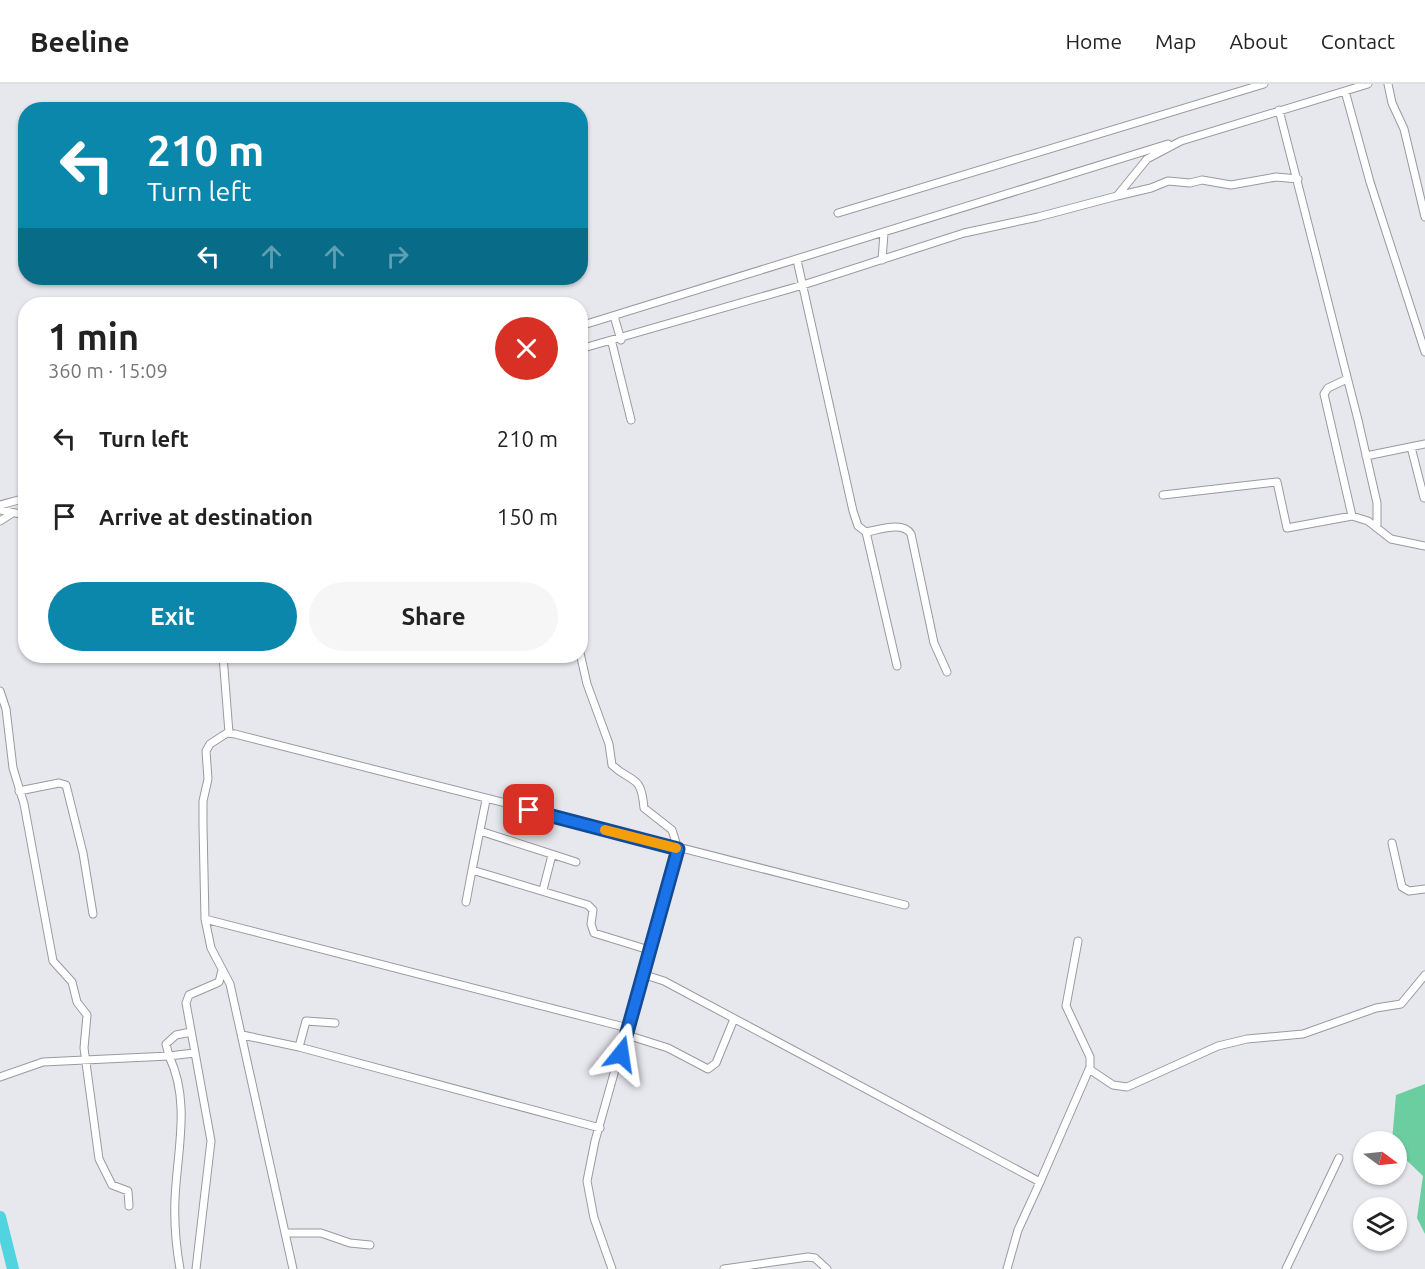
<!DOCTYPE html>
<meta charset="utf-8">
<style>
body{margin:0;font-family:Ubuntu,sans-serif;background:#f6f6f6;color:#222;height:100vh;display:flex;flex-direction:column;font-size:22px;white-space:nowrap}
*{box-sizing:border-box;margin:0}
p{font-size:20px;color:#767676}
.icon{flex:none;width:33px;height:33px;fill:none;stroke:currentColor;stroke-width:2;stroke-linecap:round;stroke-linejoin:round}
.map{position:relative;flex:1;overflow:hidden}
.sheet{position:absolute;left:18px;top:213px;width:570px;height:366px;display:flex;flex-direction:column;background:#fff;border-radius:24px;box-shadow:0 2px 4px #0004}
.sheet>*{flex:none}
.top-card{position:absolute;left:18px;top:18px;width:570px;height:183px;border-radius:24px;box-shadow:0 2px 4px #0004;background:#0b87ab;color:#fff;overflow:hidden}
.needle{width:39px;rotate:105deg}
.controls{position:absolute;left:1353px;top:1047px;display:grid;gap:12px}
.controls a{display:grid;place-items:center;width:54px;height:54px;border-radius:50%;background:#fff;box-shadow:0 2px 4px #0004;font-size:30px}
.pin{position:absolute;display:grid;place-items:center;width:51px;height:51px;color:#fff;margin:-26px;border-radius:12px;box-shadow:0 3px 9px #0006}
.me{position:absolute;width:66px;margin:-33px;rotate:15deg;stroke-linejoin:round;filter:drop-shadow(0 0 4px #0008)}
.turn{display:flex;align-items:center;gap:21px;height:126px;padding:0 30px;font-size:27px}
.turn .icon{width:78px;height:78px;stroke-width:2.5}
.turn b{display:block;font-size:42px;line-height:51px}
.lanes{display:flex;align-items:center;height:57px;padding:0 30px;background:#0003;justify-content:center;gap:30px;direction:ltr}
.lanes .off{opacity:.35}
.round{display:grid;place-items:center;flex:none;width:63px;height:63px;border-radius:32px;background:#f6f6f6}
.summary{display:flex;align-items:center;justify-content:space-between;height:102px;padding:0 30px}
h1{font-size:36px;font-weight:700;line-height:45px}
.button{display:flex;gap:12px;margin-top:auto;padding:12px 30px}
.button a{flex:1;height:69px;border-radius:36px;background:#0b87ab;color:#fff;font-size:24px;font-weight:700;line-height:69px;text-align:center}
.button a+a{background:#f6f6f6;color:#222}
ul{padding:0;list-style:none}
li{display:flex;align-items:center;gap:18px;height:78px;padding:0 30px}
li div{flex:1}
li b{display:block;font-size:22px}
li em{font-style:normal}
header{display:flex;align-items:center;gap:36px;box-sizing:border-box;height:84px;padding:0 30px;background:#fff;border-bottom:2px solid #e0e0e0}
header strong{font-size:28px}
nav{display:flex;gap:33px;margin-inline-start:auto;font-size:21px}
.map>svg:first-child{display:block}
.forest{fill:#6bcea1}
.lines{fill:none;stroke-linecap:round;stroke-linejoin:round}
.river{stroke:#50d4df;stroke-width:12}
.minor-casing{stroke:#9a99a0;stroke-width:9}
.minor{stroke:#fff;stroke-width:7}
.route-casing{stroke:#114b97;stroke-width:15}
.route{stroke:#1a73e8;stroke-width:10}
.slow{stroke:#f59e0b;stroke-width:10}
</style>
<header>
<strong>Beeline</strong>
<nav><a>Home</a><a>Map</a><a>About</a><a>Contact</a></nav>
</header>
<div class="map">
<svg width="1425" height="1185" viewBox="0 0 1425 1185">
<rect width="100%" height="100%" fill="#e7e7ee"/>
<path class="forest" d="M1425 1000V1150L1417 1134 1423 1092 1397 1067 1396 1058 1392 1057 1396 1011Z"/>
<g class="lines">
<path class="river" d="M0 1133 13 1185"/>
<g class="minor-casing">
<path id="minor" d="M1388 0 1392 19 1404 45 1425 133
M1345 7 1370 98 1425 268
M1279 26 1358 336 1377 419V443
M1117 112 1151 104 1168 97 1190 99 1202 96 1231 101 1276 93 1298 95
M838 129 1264 0
M797 176 853 427 858 442 866 448 897 582
M882 176 884 149
M614 232 621 256
M580 242 1168 60
M612 259 631 336
M580 265 803 201 964 149 1038 133 1117 112 1147 75 1181 57 1368 0
M1347 295 1328 304 1324 310 1352 432
M1411 363 1424 414
M1366 372 1425 360
M1163 411 1277 398 1287 444 1352 432 1368 437 1391 455 1425 462
M0 421 26 414
M0 426 26 431
M0 437 11 430
M866 448C879 446 903 437 911 450L934 559 947 588
M580 569 587 600 609 660 612 681C632 700 641 689 644 724L672 746 678 765 642 890
M223 572 229 649
M0 607 6 625 13 684 24 720 53 877 72 898 77 918 87 931 84 964 99 1075 112 1101 128 1107 129 1122
M19 707 59 699 66 701 83 769 93 830
M486 716 472 786 588 821 593 826 591 840 594 849 649 866
M480 747 576 778
M1392 759 1402 803 1409 807 1425 805
M543 806 552 771
M466 818 472 786
M205 835 628 944
M191 948 176 951 166 960 169 972 194 969
M242 951 299 963 600 1044
M627 951 668 964 708 985 716 979 734 935
M299 963 306 937 335 939
M1089 985 1113 1001 1127 1003 1218 962 1247 955 1303 950 1376 924 1401 920 1425 891
M0 993 43 978 169 972C191 1018 177 1067 175 1115 174 1138 176 1162 180 1185
M285 1149H321L350 1159 370 1161
M196 1185 211 1057 186 919 189 911 219 898 222 886
M293 1185 230 900 211 864 205 835 203 742V717L208 695 206 667 210 660 227 649 235 650 905 821
M612 1185 594 1134 587 1097 595 1057 642 890 664 897 1040 1098 1090 983V973L1066 922 1078 857
M724 1185 808 1173 815 1174 827 1185
M1007 1185 1018 1146 1040 1098
M1286 1185 1339 1074"/>
</g>
<use href="#minor" class="minor"/>
</g>
<g class="lines">
<g class="route-casing">
<path id="route" d="M529 726 678 765 621 970"/>
</g>
<use href="#route" class="route"/>
<path class="slow" d="M605 746 676 764"/>
</g>
</svg>
<div class="controls">
<a><svg class="needle" viewBox="-14 -14 28 28"><path d="M0-13l5 13h-10z" fill="#e53935"/><path d="M0 13l5-13h-10z" fill="#767676"/></svg></a>
<a><svg class="icon" aria-label="layers" viewBox="0 0 24 24"><path d="M12 4l9 5-9 5-9-5zM3 14l9 5 9-5"/></svg></a>
</div>
<div class="pin" style="left:529px;top:726px;background:#d93025"><svg class="icon" aria-label="arrive" viewBox="0 0 24 24"><path d="M6 21V4h12l-3 4 3 4H6"/></svg></div>
<svg class="me" style="left:621px;top:970px" viewBox="-20 -20 40 40"><path d="M0-17L14 15 0 8-14 15z" fill="#1a73e8" stroke="#fff" stroke-width="4"/></svg>
<div class="top-card">
<div class="turn"><svg class="icon" aria-label="left" viewBox="0 0 24 24"><path d="M17 20v-9H6M10 6l-5 5 5 5"/></svg><div><b>210 m</b>Turn left</div></div>
<div class="lanes"><svg class="icon" aria-label="left" viewBox="0 0 24 24"><path d="M17 20v-9H6M10 6l-5 5 5 5"/></svg><svg class="icon off" aria-label="ahead" viewBox="0 0 24 24"><path d="M12 20V5M6 11l6-6 6 6"/></svg><svg class="icon off" aria-label="ahead" viewBox="0 0 24 24"><path d="M12 20V5M6 11l6-6 6 6"/></svg><svg class="icon off" aria-label="right" viewBox="0 0 24 24"><path d="M7 20v-9h11M14 6l5 5-5 5"/></svg></div>
</div>
<section class="sheet">
<div class="summary"><div><h1>1 min</h1><p>360 m · 15:09</p></div><a class="round" style="background:#d93025;color:#fff"><svg class="icon" aria-label="close" viewBox="0 0 24 24"><path d="M6 6l12 12M18 6L6 18"/></svg></a></div>
<ul>
<li><svg class="icon" aria-label="left" viewBox="0 0 24 24"><path d="M17 20v-9H6M10 6l-5 5 5 5"/></svg><div><b>Turn left</b></div><em>210 m</em></li>
<li><svg class="icon" aria-label="arrive" viewBox="0 0 24 24"><path d="M6 21V4h12l-3 4 3 4H6"/></svg><div><b>Arrive at destination</b></div><em>150 m</em></li>
</ul>
<div class="button"><a>Exit</a><a>Share</a></div>
</section>
</div>
